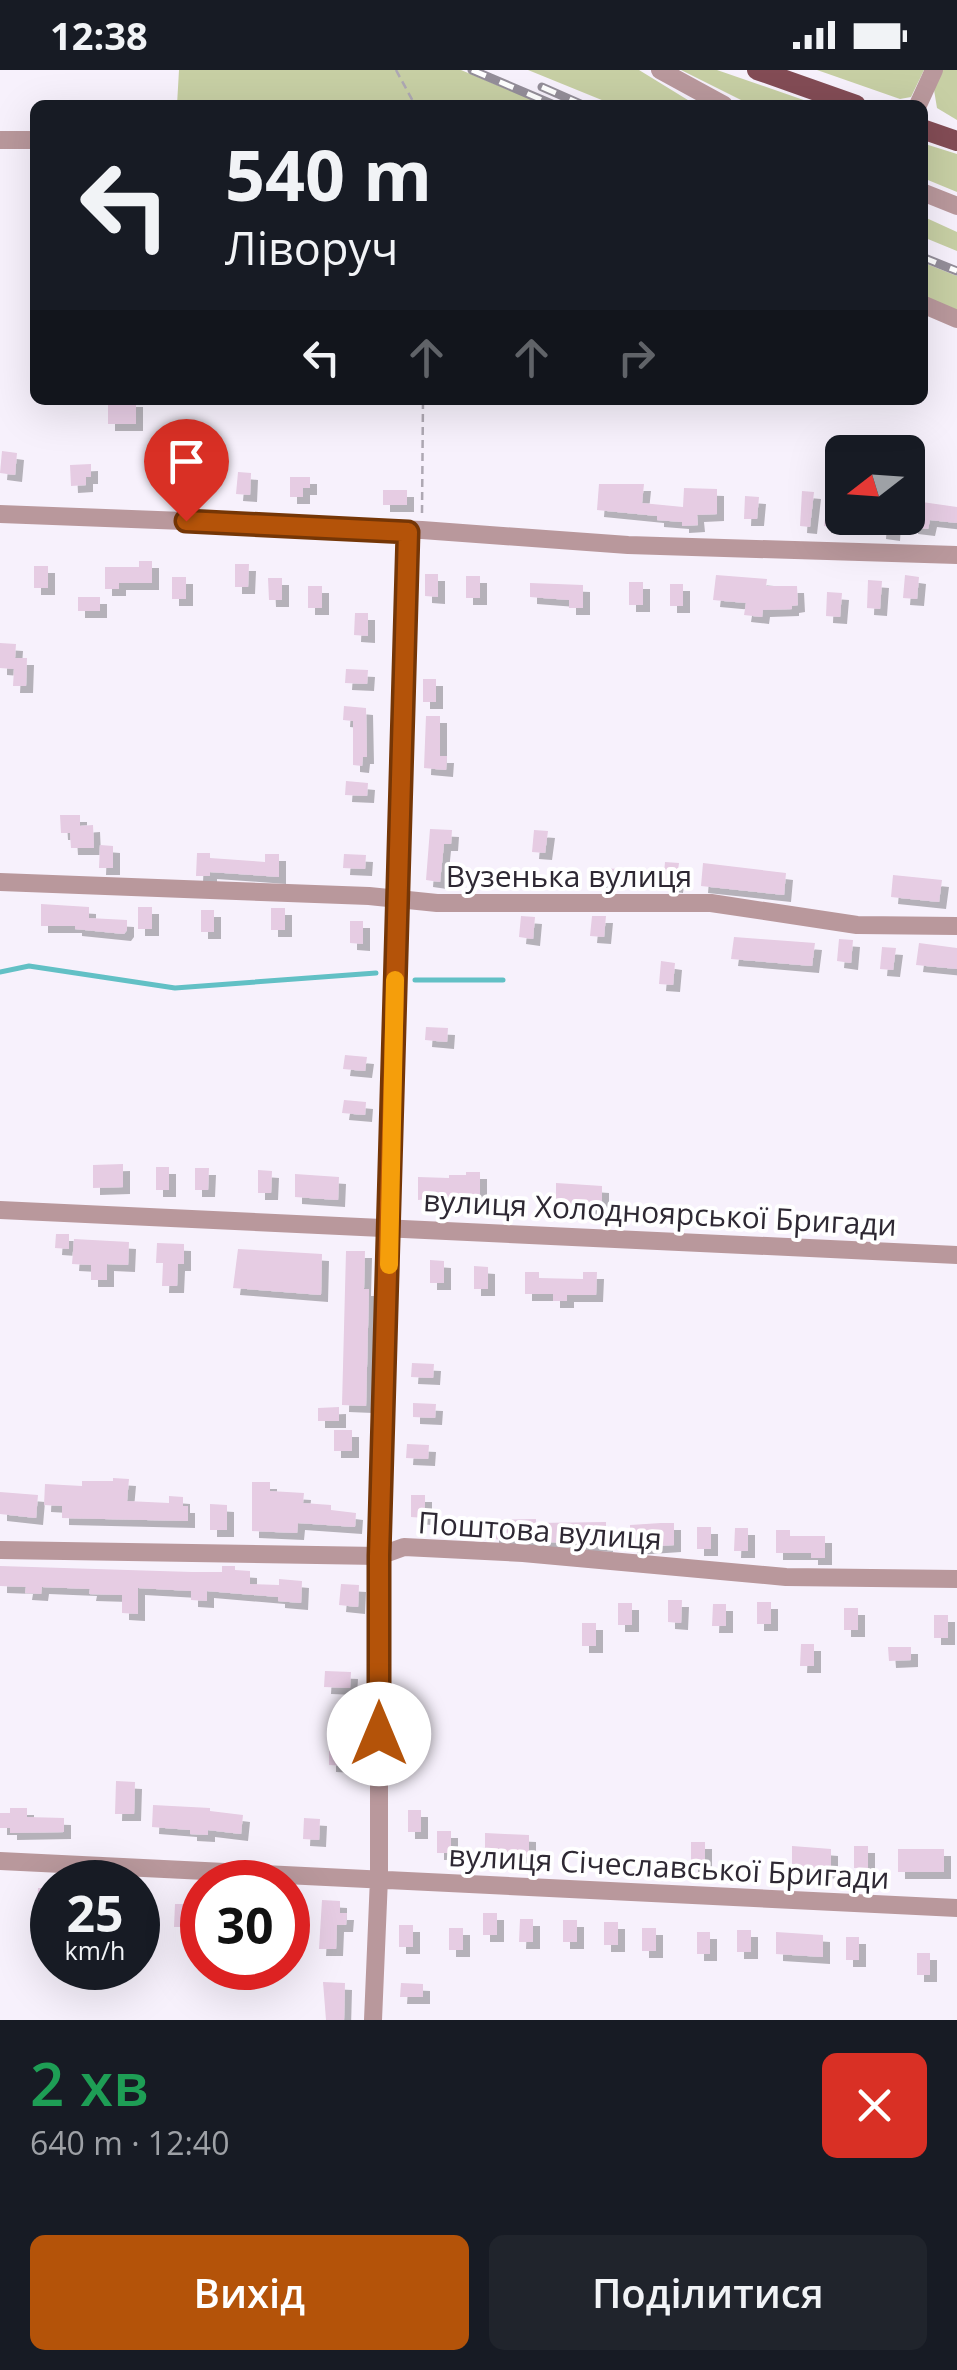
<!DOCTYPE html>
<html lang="uk">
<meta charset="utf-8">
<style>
body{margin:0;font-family:"Open Sans",sans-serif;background:#20242c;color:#f1f3f6;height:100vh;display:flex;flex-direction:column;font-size:38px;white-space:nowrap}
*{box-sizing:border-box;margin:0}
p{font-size:32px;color:#9ea1a6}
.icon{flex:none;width:55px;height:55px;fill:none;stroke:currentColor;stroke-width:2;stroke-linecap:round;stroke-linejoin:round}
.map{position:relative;height:1950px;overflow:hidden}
.side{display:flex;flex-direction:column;background:#171b24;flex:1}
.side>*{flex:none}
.banner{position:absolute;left:30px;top:30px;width:898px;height:305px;border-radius:15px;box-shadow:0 10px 40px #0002;background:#171b24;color:#f1f3f6;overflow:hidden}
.needle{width:65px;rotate:253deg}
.fabs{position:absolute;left:825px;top:365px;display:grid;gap:20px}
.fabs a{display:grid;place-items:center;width:100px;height:100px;border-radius:15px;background:#171b24;box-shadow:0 10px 40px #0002;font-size:50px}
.speed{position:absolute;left:30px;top:1790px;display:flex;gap:20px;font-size:50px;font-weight:700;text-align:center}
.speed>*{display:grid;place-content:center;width:130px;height:130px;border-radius:50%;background:#171b24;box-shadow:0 10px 40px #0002;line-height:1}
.speed small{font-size:25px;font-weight:400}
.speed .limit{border:15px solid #d22;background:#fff;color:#111}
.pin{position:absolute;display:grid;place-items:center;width:85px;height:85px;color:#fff;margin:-102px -42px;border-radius:50% 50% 50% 0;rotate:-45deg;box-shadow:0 0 10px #0007}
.pin .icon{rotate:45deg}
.me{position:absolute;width:110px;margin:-55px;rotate:0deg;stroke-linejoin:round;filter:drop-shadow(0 0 8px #0008)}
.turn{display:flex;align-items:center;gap:35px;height:210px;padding:0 30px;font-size:45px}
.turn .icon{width:130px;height:130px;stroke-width:2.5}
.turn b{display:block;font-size:70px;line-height:85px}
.lanes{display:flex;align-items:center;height:95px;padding:0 30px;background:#0003;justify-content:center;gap:50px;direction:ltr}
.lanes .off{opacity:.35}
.round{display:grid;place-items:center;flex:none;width:105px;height:105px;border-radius:15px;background:#20242c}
.overview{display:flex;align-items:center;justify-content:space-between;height:170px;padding:0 30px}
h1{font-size:60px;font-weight:600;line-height:75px;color:#1e9e55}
.button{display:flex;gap:20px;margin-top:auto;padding:20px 30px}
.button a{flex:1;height:115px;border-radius:15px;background:#b45309;color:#fff;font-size:40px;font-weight:600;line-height:115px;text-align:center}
.button a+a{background:#20242c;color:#f1f3f6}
.status{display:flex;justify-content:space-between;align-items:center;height:70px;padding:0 50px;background:#171b24;direction:ltr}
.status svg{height:28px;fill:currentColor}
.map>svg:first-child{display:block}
.green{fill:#c7cfa4}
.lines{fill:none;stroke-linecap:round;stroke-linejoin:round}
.stream{stroke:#62c0c5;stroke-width:5}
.building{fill:#e6cce3;filter:url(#shadow)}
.path{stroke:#aea8b3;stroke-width:2.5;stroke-dasharray:8 5;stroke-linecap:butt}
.minor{stroke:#b9989c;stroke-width:18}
.major{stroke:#834c55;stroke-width:20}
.rail-casing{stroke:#948e99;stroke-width:9}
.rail{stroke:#fff;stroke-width:5;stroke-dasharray:15;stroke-linecap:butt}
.route-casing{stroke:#753606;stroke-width:25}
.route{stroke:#b45309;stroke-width:18}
.slow{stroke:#f59e0b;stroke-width:18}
.labels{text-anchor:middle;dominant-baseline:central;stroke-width:8;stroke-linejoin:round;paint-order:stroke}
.street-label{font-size:30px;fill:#2e2833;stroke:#fff}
</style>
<div class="status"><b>12:38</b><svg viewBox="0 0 49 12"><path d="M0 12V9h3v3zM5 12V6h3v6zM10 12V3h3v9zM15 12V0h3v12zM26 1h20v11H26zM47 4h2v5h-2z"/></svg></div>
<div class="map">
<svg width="957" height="1950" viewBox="0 0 957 1950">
<defs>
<filter id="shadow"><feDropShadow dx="7" dy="7" stdDeviation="0" flood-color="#0004"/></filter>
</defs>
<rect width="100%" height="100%" fill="#f7f1fc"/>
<path class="green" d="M179 0H461L545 35H177Z
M528 0H639L696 35H614Z
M681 0H717L818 35H751Z
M817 0H924L911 27 900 29Z
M939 0H957V50L937 38 933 14Z
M922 73 957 84V122L923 108Z
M922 146 957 162V181L923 167Z
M922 192 957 206V247L923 232Z"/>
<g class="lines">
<path class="stream" d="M0 902 29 896 175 918 376 903
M415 910H503"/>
</g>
<path class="building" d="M108 330H136V354H108Z
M2 381 17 383 15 405 0 403Z
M91 394V407H86V415L71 416 70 395Z
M182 394H199V421L181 420Z
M238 402 251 403 250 425 236 424Z
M290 407H310V418H303V427H290Z
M599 414H644L642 433 683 437 684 418 717 419V444L697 445 698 455 682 456V452L657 450V446L597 440Z
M383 420H407V435H383Z
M802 421 814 422 810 457 800 456Z
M745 426 759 427 757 449H744Z
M915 431 957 437V453L930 450 928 459 911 457Z
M827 434 842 436V458L824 456Z
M880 448H894L893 464 879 462Z
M139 491H152V513H119V519H105V497H139Z
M235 494H249L248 517H235Z
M34 496H48V518H34Z
M425 504H438V527L425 526Z
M716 505 767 509 766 516H797L798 535 792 536V539L763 540 762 547 744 545 746 533 713 530Z
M905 505 919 507 917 529 903 528Z
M466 506H480V528H466Z
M172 507H186V529H172Z
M268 508H282V530H269Z
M868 510 882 511 880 539 867 538Z
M629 512H643V535H629Z
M530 513 583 515V538H569V530L530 527Z
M670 514H683V536H670Z
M308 516H322V538H308Z
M827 522 842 523 840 547 826 546Z
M78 527H100V541H78Z
M355 543H368V566L354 565Z
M0 573 16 574 15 588H27L26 616H13L14 599 0 598Z
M346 599 368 600 367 614 345 613Z
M423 609H436V632H423Z
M344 636 366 638 367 687H363L362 696 353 695V651L343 650Z
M426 646H440V686H447L446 700 424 698Z
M346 711 368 713 367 726 345 725Z
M60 745H80V756L93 755 94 778H71L70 763H61Z
M430 759 452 760 451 774H444L440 812 426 810Z
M534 760 548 761 545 783 532 782Z
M100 775 113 776V798H99Z
M197 783H210V788L265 792V784H279V807L210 802V806H196Z
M344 784 366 785 365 799 343 798Z
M665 792 679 793 676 816 663 814Z
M703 793 786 803 784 825 701 816Z
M598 798 620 799 619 813 597 811Z
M893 805 942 810 939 832 891 827Z
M41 834 89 837V848L127 850V860L124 864 75 859V856H41Z
M138 837H152V859H138Z
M271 838H285V860H271Z
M201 840H214V862H201Z
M521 846 535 847 533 869 519 867Z
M592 846H606L604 867 590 866Z
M350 851H363V874L350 873Z
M734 867 815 873 812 896 731 889Z
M839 869 853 870 851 893 837 891Z
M919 873 957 878V899L916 895Z
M882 877 896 878 893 900 880 899Z
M661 891 675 893 673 915 659 914Z
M426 957 448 958 447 972 425 970Z
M345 985 367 987 365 1001 343 999Z
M344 1030 366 1032 365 1045 342 1043Z
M123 1094V1117L93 1118V1095Z
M156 1097H169V1120H156Z
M195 1098H209L208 1120H195Z
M258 1100 272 1101 271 1123H258Z
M466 1102H480V1124L418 1130V1107L449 1108V1105H466Z
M295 1104 339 1107 338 1130 295 1127Z
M556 1113 602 1116V1139L556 1135Z
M56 1164H69V1179L55 1178Z
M74 1169 129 1172 128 1195 107 1194V1210H91V1195L72 1194Z
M157 1173 184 1174V1194H178L177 1216H162L163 1193H156Z
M238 1179 322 1184 321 1225 233 1218Z
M346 1181H365L364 1219H369L366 1336 342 1335Z
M430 1190 444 1191V1213H430Z
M474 1196 488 1197V1219H474Z
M525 1202H539V1208L583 1209V1202H597L596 1225H567V1231H553V1224H525Z
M412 1293 434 1294 433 1308 411 1307Z
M413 1333 436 1334 435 1348 413 1347Z
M339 1337V1351H318V1338Z
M334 1360H352V1381H334Z
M407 1374 429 1375 428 1389 406 1388Z
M113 1408 129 1409 127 1431 169 1433V1426L183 1427V1436H188V1451L62 1448V1436L44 1435 45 1414 82 1416V1411H113Z
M252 1412H270V1421L304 1423 303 1433 331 1435V1440L356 1443 355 1457 298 1453 297 1463 252 1461Z
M0 1422 38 1425 36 1448 0 1444Z
M411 1425H425V1448L411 1447Z
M210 1434 227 1435V1460H210Z
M536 1449V1453L606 1452V1475L492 1469V1450Z
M661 1453H674V1475L630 1478V1455Z
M697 1457H711V1479H697Z
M735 1458H748V1481H734Z
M776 1460H790V1466H825V1488H811V1483H776Z
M0 1496 192 1502H222V1496H235V1500L250 1501V1514L279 1515V1509L302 1511 301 1533 278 1531V1527L207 1521V1531L191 1530V1521L138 1518V1544L122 1543V1525L89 1524 90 1519 42 1517 41 1524 25 1523 26 1517 0 1516Z
M341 1514 359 1515 358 1537 339 1535Z
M668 1530H682L681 1553 668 1552Z
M757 1532H771V1554H757Z
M618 1533H632V1555H618Z
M713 1534H726V1556H712Z
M844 1538H858V1560H844Z
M934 1545H948V1568H934Z
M582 1553H596V1576H582Z
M801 1574H814V1596H800Z
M888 1577H911V1590L889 1591Z
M325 1601 351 1602 350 1618 324 1617Z
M329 1681 350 1682 349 1696 329 1695Z
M116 1711 135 1712 134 1744H115Z
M153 1735 210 1738V1741L243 1745 241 1764 208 1760V1765L190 1764V1760L152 1757Z
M10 1738H27V1747L64 1748V1762L10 1763V1758H0V1743H10Z
M408 1740H421V1762H408Z
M304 1748 320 1749 319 1770 303 1769Z
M437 1761H451V1783H437Z
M485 1763 529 1765V1787L485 1785Z
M691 1772H705V1795H691Z
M792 1776 831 1779V1802L792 1798Z
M854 1776H868V1798H854Z
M898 1779H944V1802H898Z
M38 1818H52V1841L37 1840Z
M322 1830 340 1831V1843H347L346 1855H337L336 1879H319Z
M175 1834H197V1857H174Z
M483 1843H497V1865H483Z
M520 1849H533V1872H519Z
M563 1850H577V1872H563Z
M604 1852H618V1875H604Z
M399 1855H413V1877H399Z
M449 1858H463V1880H449Z
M642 1858H656V1881H642Z
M737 1860H751V1882H737Z
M697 1862H710V1884H697Z
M776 1862 823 1865V1887L776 1884Z
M846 1867H859V1890H846Z
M917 1883H930V1905H917Z
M323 1912 345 1913 344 1950H326Z
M401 1913 423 1914V1927H400Z"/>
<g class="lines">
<path class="path" d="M396 0 415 35
M422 443 423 330"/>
<path class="minor" d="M660 0 724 35
M918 35 934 0
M0 70H35
M922 122 957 136
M922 234 957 249
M0 444 422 460 628 475 957 485
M0 812 369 826 437 833H711L857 855 957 856
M0 1140 957 1185
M0 1480 379 1486 404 1477 523 1483 786 1507 957 1509
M0 1791 957 1838
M373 1950 379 1808V1486L407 462"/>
<path class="major" d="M757 0 856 35
M922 59 957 71"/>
<g class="rail-casing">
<path id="rail" d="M472 0 554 35
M542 17 583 35
M922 187 957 201"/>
</g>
<use href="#rail" class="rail"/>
</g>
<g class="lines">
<g class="route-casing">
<path id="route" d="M186 451 408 462 379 1486V1664"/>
</g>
<use href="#route" class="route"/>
<path class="slow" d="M389 1195 395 910"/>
</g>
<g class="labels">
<g class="street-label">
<text x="569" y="805">Вузенька вулиця</text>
<text transform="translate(660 1142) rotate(3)">вулиця Холодноярської Бригади</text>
<text transform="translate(540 1460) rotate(4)">Поштова вулиця</text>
<text transform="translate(669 1796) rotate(3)">вулиця Січеславської Бригади</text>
</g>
</g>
</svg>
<div class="fabs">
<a><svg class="needle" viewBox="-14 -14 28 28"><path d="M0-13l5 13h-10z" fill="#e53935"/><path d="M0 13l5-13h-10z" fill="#9ea1a6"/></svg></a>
</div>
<div class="speed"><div>25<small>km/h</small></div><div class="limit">30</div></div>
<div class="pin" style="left:186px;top:451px;background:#d93025"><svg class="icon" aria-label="arrive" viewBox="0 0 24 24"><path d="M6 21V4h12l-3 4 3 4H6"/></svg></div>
<svg class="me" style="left:379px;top:1664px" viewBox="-20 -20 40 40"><circle r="19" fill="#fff"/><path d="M0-13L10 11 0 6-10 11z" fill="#b45309"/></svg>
<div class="banner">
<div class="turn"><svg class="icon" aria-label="left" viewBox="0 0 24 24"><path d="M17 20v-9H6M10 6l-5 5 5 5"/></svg><div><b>540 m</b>Ліворуч</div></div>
<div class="lanes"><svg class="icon" aria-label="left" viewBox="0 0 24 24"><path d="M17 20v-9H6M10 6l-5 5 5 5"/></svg><svg class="icon off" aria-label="ahead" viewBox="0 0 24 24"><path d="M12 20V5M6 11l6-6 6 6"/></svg><svg class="icon off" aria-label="ahead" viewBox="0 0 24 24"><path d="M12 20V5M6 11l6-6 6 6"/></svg><svg class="icon off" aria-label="right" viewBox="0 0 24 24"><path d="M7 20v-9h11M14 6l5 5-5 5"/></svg></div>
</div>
</div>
<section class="side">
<div class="overview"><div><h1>2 хв</h1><p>640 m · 12:40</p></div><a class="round" style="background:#d93025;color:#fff"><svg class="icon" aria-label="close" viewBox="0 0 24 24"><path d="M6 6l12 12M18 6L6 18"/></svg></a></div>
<div class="button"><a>Вихід</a><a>Поділитися</a></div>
</section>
